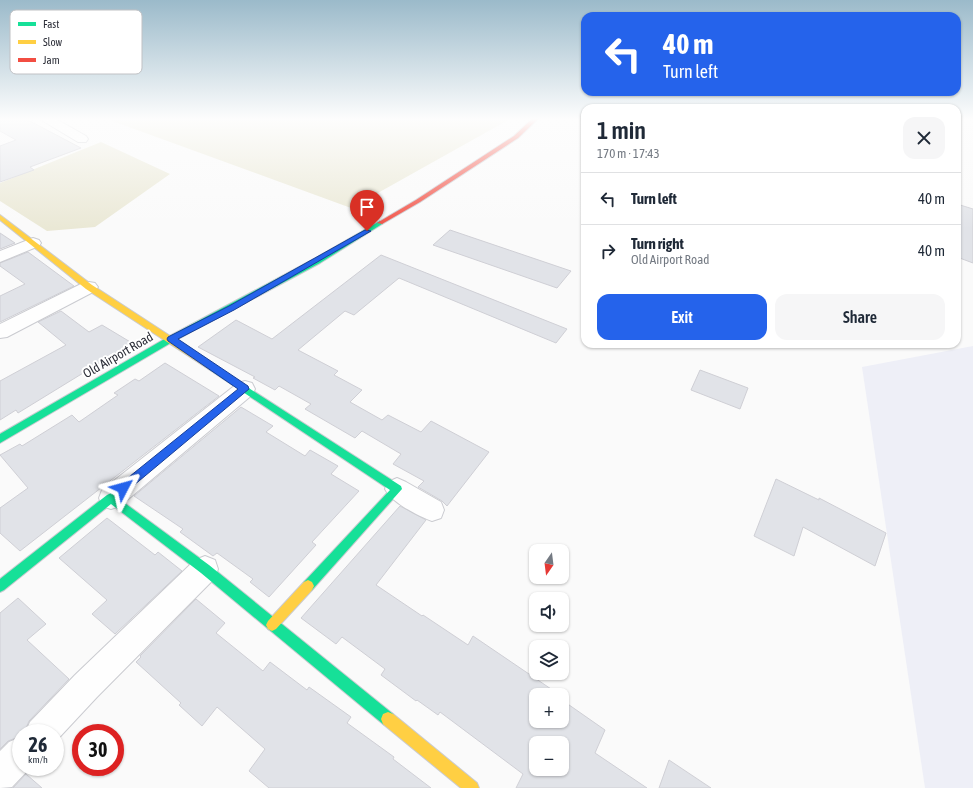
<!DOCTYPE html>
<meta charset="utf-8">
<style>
body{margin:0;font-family:"Asap Condensed",sans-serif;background:#f6f6f7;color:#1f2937;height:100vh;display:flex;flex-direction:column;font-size:15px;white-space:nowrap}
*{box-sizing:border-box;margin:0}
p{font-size:13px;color:#747a83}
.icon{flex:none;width:22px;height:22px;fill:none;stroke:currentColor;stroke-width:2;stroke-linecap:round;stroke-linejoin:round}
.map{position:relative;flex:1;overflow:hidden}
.details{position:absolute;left:581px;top:104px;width:380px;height:244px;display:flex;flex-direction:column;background:#fff;border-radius:12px;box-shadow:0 1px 3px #0004}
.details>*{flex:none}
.banner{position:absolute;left:581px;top:12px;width:380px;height:84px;border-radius:12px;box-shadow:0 1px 3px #0004;background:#2563eb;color:#fff;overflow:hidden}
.needle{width:26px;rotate:194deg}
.fabs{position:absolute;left:529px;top:544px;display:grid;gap:8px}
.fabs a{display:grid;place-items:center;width:40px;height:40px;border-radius:8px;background:#fff;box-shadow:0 1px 3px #0004;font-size:20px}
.speed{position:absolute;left:12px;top:724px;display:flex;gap:8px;font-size:20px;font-weight:700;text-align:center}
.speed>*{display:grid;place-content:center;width:52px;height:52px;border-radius:50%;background:#fff;box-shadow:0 1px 3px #0004;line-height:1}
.speed small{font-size:10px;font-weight:400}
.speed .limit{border:6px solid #d22;background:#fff;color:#111}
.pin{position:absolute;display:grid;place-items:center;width:34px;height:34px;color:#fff;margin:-41px -17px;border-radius:50% 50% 50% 0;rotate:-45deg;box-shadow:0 0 4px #0007}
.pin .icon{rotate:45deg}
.me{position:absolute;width:44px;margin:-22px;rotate:51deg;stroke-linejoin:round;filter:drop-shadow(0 0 3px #0008)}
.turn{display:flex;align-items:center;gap:14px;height:84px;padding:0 16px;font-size:18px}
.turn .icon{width:52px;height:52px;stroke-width:2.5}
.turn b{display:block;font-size:28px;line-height:34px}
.round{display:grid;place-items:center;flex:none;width:42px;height:42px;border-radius:12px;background:#f6f6f7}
.headline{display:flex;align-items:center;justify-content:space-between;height:68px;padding:0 16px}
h1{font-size:24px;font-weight:600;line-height:30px}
.primary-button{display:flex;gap:8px;margin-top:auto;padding:8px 16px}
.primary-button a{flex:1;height:46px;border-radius:12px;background:#2563eb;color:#fff;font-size:16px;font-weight:600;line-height:46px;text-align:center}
.primary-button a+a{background:#f6f6f7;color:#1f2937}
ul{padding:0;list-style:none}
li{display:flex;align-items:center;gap:12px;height:52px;padding:0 16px;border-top:1px solid #e0e1e3}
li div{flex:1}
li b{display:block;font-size:15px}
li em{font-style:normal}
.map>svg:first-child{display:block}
.built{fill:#eeeff7}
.green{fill:#eae8d5}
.building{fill:#e1e3e8;stroke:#cfcfd5;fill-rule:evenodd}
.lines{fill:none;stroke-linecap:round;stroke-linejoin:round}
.street-casing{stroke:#cacbd0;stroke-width:2}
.fast-casing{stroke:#cacbd0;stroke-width:2}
.slow-casing{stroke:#cacbd0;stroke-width:2}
.jam-casing{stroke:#cacbd0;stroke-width:2}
.street{fill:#fefefe;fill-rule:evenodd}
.fast{fill:#16e098;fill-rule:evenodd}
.slow{fill:#ffcf43;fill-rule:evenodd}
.jam{fill:#f24e42;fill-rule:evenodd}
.route{fill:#2563eb;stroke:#184099}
.labels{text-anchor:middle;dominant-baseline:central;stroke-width:4;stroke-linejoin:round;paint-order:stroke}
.street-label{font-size:13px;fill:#2d2f39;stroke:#fff}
.key{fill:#fff;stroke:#c0c1c4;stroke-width:1}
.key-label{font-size:11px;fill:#2d2f39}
</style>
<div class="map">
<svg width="973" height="788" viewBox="0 0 973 788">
<rect width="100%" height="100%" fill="#fafafa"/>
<path class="built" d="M973 346V788H925L862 367Z"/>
<path class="green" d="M107 119H510L351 208Z
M101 142 170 174 95 227 47 231 0 201V183Z"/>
<path class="building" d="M0 119H26L81 148 30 167 34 170 0 182V146L16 140 0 131Z
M957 204 973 209V263L957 257Z
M450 230 571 271 557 288 433 245Z
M0 233 15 243 0 249Z
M28 252 74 286 0 322V296L25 284 0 266V263Z
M381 255 567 329 556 343 399 278 354 315 345 311 298 350 338 371 334 375 362 390 350 402 382 420 388 415 421 432 431 421 489 452 447 506 442 501 418 487 424 481 393 464 401 454 362 431 355 438 305 409 311 404 279 386 275 390 253 378 255 377 198 347 236 320 272 339Z
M61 311 89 332 102 325 132 343 18 413 16 410 0 420V381L66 345 38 322Z
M165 363 219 396 20 551 0 533V508L28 488 0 455 20 444 22 446 72 415 79 422 118 395 114 393 135 379 139 381Z
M700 370 748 388 740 409 691 390Z
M241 407 273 426 266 432 305 456 310 450 338 466 331 474 359 491 312 542 316 545 269 597 250 582 253 579 217 553 213 556 180 532 183 529 134 496Z
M776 479 819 500V498L886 533 875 566 803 527 794 556 754 536Z
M400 506 426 520 376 585 422 616 423 615 468 645 473 636 554 691 553 694 554 695H536V721H562V700L605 730 595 753 647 788H516L523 774 440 712 438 715 417 700 416 701 381 675 385 669 342 637 336 644 301 618ZM536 743H562V769H536Z
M107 518 155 555 158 552 182 571 115 634 92 614 107 600 59 558Z
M18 598 46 624 27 640 69 679 29 721 24 733H21V736L8 741 0 749V613Z
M196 599 225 623 216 633 263 671 270 662 307 690 309 687 351 717 347 723 394 757 393 759 431 788H269L249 771 265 749 217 707 202 726 179 705 181 703 136 662 141 657 140 656Z
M669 760 711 788H659Z
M26 774 42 788H13Z"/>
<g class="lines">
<g class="street-casing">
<path id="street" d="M41 119H56L86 136 88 139 86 142H78L43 121Z
M33 238 39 240 41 243 39 246 0 262V251Z
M89 282 95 283 98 287 95 291 7 337 0 338V324L83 283Z
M245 381 252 383 255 389 252 395 120 506 111 509 102 506 99 498 102 490 238 383Z
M397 478 406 482 441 502 444 510 441 518 432 521C418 516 391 502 385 489L388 482Z
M205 556 215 560 218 569 215 578 97 697 55 742V733H25L30 722 75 675 195 560Z
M21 737V767H31L12 787 0 788V751L9 742Z"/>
</g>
<g class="fast-casing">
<path id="fast" d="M380 221 383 223 382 224 320 263 174 341 0 443V434L168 337 314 259Z
M213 365 401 486 402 489 312 590 308 592 304 590 302 586 304 582 390 490 210 370 209 368Z
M111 493 209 565 393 714 395 719 393 724 388 726 383 724 201 573 111 504 4 590 0 592V579L107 495Z"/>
</g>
<g class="slow-casing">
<path id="slow" d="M0 215 92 285 216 366 217 368 216 370H210L86 289 0 220Z
M308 580 312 582 314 586 312 590 276 629 272 631 268 629 266 625 268 621 304 582Z
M388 712 393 714 477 783 479 788H461L383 724 381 719 383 714Z"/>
</g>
<g class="jam-casing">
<path id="jam" d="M532 119H538L518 138 420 202 382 224 377 223 416 200 514 136Z"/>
</g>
<use href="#street" class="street"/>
<use href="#fast" class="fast"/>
<use href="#slow" class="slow"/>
<use href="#jam" class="jam"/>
</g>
<linearGradient id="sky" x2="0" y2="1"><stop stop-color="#9bbaca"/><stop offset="0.52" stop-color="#fdfdfd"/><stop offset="1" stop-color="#fdfdfd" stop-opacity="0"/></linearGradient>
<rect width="973" height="229" fill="url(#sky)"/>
<path class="route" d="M365 230 371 231 234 310 178 339 248 386 249 389 127 491 123 493 119 491 118 488 119 485 238 389 168 341 167 339 168 337 229 306Z"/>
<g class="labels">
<g class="street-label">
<text transform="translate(118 355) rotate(-30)">Old Airport Road</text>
</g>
</g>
<rect x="10" y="10" width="132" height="64" rx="6" class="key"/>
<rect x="18" y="22" width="18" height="4" fill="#16e098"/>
<rect x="18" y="40" width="18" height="4" fill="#ffcf43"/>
<rect x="18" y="58" width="18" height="4" fill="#f24e42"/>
<g class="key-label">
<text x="43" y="28">Fast</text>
<text x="43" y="46">Slow</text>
<text x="43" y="64">Jam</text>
</g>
</svg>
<div class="fabs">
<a><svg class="needle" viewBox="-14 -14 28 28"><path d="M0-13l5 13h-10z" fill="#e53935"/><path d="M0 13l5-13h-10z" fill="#747a83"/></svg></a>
<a><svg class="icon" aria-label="sound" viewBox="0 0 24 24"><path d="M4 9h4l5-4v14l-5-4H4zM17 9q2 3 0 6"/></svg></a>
<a><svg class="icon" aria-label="layers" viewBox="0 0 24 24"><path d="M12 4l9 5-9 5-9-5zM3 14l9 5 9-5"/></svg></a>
<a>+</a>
<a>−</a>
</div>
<div class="speed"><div>26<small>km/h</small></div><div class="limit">30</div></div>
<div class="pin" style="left:367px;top:231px;background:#d93025"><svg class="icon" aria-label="arrive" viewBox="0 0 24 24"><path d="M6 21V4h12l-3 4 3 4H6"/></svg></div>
<svg class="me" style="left:123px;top:488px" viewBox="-20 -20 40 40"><path d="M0-17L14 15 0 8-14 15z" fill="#2563eb" stroke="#fff" stroke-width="4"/></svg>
<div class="banner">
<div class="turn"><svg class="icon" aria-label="left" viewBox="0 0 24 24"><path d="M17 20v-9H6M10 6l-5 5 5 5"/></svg><div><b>40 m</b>Turn left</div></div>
</div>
<section class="details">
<div class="headline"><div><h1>1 min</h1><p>170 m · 17:43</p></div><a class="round"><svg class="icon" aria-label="close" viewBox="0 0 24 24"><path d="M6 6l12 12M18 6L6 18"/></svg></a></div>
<ul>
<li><svg class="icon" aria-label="left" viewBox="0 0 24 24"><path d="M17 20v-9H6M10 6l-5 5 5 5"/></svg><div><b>Turn left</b></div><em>40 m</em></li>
<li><svg class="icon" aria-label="right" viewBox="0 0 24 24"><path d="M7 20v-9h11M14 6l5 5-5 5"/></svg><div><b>Turn right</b><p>Old Airport Road</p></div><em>40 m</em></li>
</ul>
<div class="primary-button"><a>Exit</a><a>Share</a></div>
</section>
</div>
